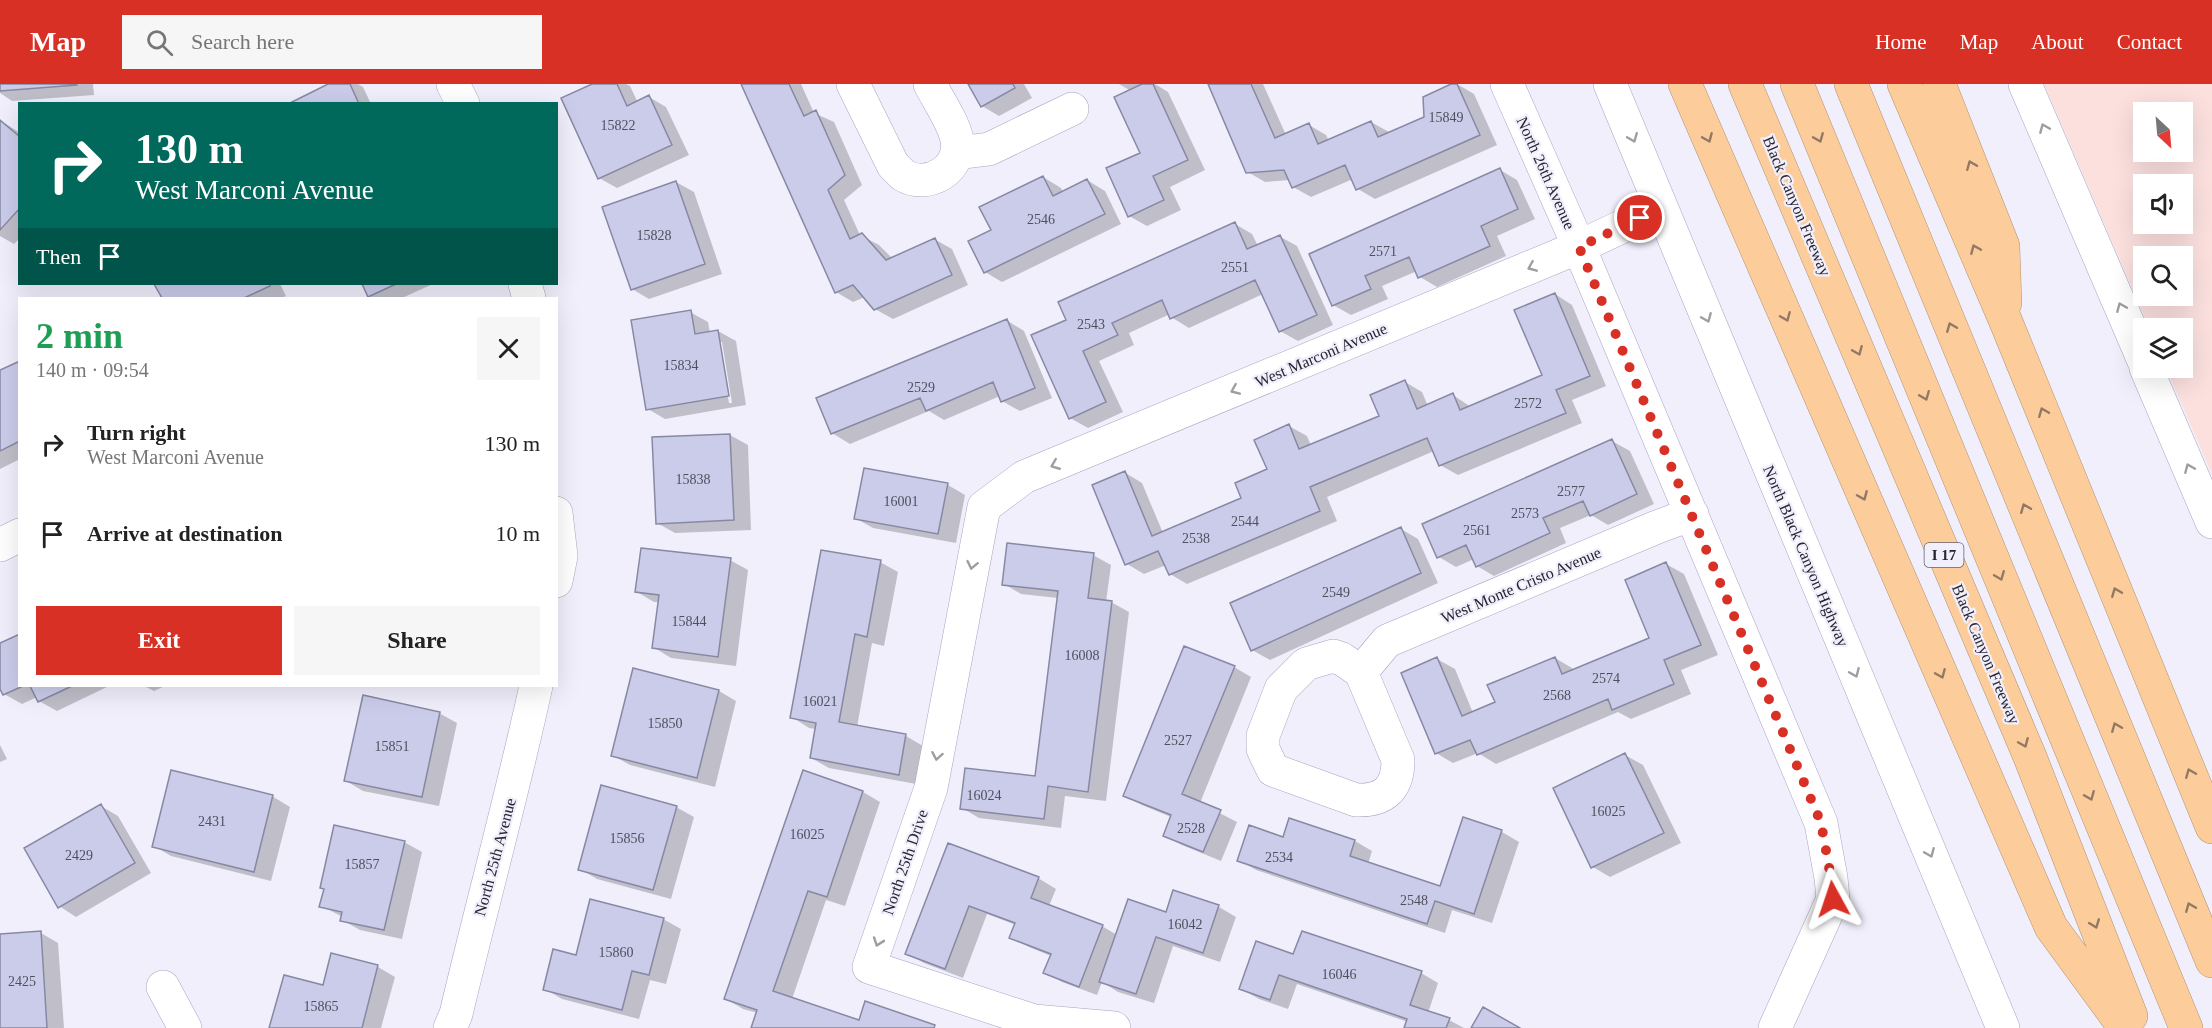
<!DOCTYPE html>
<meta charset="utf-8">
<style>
body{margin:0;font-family:Georgia,serif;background:#f6f6f6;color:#222;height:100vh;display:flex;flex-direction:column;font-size:22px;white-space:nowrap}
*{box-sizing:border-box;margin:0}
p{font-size:20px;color:#767676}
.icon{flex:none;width:33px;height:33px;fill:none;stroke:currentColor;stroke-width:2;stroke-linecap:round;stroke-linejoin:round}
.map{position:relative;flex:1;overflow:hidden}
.drawer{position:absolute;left:18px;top:213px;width:540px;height:390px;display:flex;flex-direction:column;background:#fff;border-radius:0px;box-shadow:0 6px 24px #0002}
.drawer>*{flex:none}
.top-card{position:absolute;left:18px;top:18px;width:540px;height:183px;border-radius:0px;box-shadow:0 6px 24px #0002;background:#00695c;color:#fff;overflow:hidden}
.needle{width:39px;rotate:154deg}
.tools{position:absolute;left:2133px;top:18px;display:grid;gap:12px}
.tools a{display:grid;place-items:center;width:60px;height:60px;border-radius:0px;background:#fff;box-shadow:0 6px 24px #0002;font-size:30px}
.pin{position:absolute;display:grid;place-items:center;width:51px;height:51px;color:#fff;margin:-26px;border:3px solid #fff;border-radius:50%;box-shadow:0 2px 6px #0007}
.me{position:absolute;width:66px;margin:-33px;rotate:355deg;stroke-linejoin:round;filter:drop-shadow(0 0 4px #0008)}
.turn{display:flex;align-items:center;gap:21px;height:126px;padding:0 18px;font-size:27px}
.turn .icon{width:78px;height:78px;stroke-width:2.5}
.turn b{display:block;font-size:42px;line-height:51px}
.then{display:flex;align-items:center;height:57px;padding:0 18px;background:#0003;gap:12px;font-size:22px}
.round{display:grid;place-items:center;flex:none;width:63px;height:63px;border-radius:0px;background:#f6f6f6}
.head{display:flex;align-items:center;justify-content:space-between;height:102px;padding:0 18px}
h1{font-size:36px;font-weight:700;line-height:45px;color:#1e9e55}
.primary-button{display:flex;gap:12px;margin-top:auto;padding:12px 18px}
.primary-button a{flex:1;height:69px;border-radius:0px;background:#d93025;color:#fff;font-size:24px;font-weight:700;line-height:69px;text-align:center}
.primary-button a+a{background:#f6f6f6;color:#222}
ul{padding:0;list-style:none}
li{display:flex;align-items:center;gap:18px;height:90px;padding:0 18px}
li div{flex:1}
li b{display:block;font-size:22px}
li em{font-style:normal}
header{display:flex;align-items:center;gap:36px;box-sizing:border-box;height:84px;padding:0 30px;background:#d93025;color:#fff}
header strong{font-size:28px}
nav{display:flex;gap:33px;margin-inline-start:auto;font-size:21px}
.search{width:420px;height:54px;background:#f6f6f6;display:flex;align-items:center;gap:15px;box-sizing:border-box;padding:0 21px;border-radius:0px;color:#767676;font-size:22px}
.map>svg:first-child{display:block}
.commercial{fill:#fbe0de;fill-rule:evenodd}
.shadow{fill:#0003;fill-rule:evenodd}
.building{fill:#caccea;stroke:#8789a4;stroke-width:1.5}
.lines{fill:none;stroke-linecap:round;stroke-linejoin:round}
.minor-casing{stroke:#a8a3c0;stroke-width:34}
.secondary-casing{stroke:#a8a3c0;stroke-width:34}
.motorway-casing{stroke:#b19275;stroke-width:34}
.minor{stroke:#fff;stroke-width:33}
.secondary{stroke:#fff;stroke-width:33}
.motorway{stroke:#fccd9a;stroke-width:33}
.oneway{stroke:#9e9da2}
.oneway2{stroke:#927965}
.route{stroke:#d93025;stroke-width:10;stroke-dasharray:0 18}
.labels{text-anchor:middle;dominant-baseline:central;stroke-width:4.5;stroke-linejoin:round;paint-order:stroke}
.number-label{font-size:14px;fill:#504f5e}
.shield{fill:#f1effc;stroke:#64626d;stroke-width:1.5}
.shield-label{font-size:15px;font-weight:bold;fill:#272530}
.street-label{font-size:16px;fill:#272530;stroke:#f1effc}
</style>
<header>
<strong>Map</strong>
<div class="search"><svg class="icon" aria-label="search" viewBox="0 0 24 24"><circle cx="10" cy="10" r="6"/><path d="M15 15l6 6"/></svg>Search here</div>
<nav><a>Home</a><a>Map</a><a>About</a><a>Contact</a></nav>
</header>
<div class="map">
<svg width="2212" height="944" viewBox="0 0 2212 944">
<rect width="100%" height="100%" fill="#f1effc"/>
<path class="commercial" d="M2044 0H2212V390L2166 284H2182V244H2149ZM2144 28H2182V68H2144ZM2144 100H2182V140H2144ZM2144 172H2182V212H2144Z"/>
<path class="shadow" d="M0 0H93L94 11 12 17 0 9Z
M331 0H358L363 3 371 20H291Z
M595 0H626L630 2 638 19 649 13 666 23 689 71 617 104 599 94Z
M743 0H801L814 29 834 38 862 101 844 116 860 151 879 161 892 174 934 155 952 165 968 201 893 235 875 225 865 213 853 218 836 208Z
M970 0H1024L1032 14 999 32 982 22Z
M1119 0H1155L1168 8 1205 86 1170 103 1181 126 1147 142 1129 132 1142 70 1131 7Z
M1209 0H1263L1286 51 1309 41 1326 51 1329 57 1371 38 1389 48 1425 34 1455 0H1457L1474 10 1497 61 1375 115 1358 105 1353 95 1311 113 1293 103 1290 96 1265 98 1248 88Z
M0 36 20 49V154L14 160 0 152Z
M1500 86 1517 96 1535 135 1497 152 1506 172 1437 203 1420 193 1417 187 1382 202 1388 215 1351 231 1333 221 1311 171Z
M1043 93 1061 104 1063 108 1087 96 1105 107 1121 140 1002 198 985 188 993 147Z
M676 98 694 108 722 190 649 215 632 205Z
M1235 140 1252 150 1258 162 1279 152 1297 162 1333 241 1298 257 1280 247 1263 210 1189 244 1171 233 1170 230 1129 249 1134 261 1099 277 1123 328 1088 344 1070 334 1068 236Z
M156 200H280L286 212 281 214H163Z
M364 200H433L402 214H374L370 212Z
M1555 210 1572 221 1606 302 1572 316 1582 339 1458 391 1440 381 1434 367 1327 413 1337 437 1187 500 1170 490 1166 481 1144 490 1127 480 1124 388 1142 399 1163 449 1243 415 1269 386 1289 342 1307 352 1311 362 1381 333 1405 298 1422 308 1428 322 1453 311 1471 323 1544 292Z
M690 228 708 238 710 249 718 247 736 257 746 321 665 335 648 325ZM719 258H722L732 319H729Z
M1006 236 1024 247 1052 314 1020 327 1002 317 1000 312 944 336 929 327 850 360 832 349Z
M20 279V375L0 385V288Z
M730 351 748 361 751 446 675 449 657 439 654 355Z
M1612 357 1630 367 1654 420 1608 441 1591 431 1560 444 1566 459 1494 492 1477 482 1474 475 1456 483 1439 473Z
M948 401 965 411 956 459 873 444 855 434Z
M1401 445 1418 455 1438 499 1270 576 1252 566Z
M1093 471 1111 481 1106 518H1111L1129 528 1106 717 1065 712 1061 744 979 734 962 724 1036 694 1058 514 1021 510 1004 500Z
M730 476 748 486 736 582 671 574 653 563 659 518H654L637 508Z
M880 478 898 488 884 562 872 559 857 643 906 652 923 662 916 700 829 684 811 674 816 645 809 644 792 633Z
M1666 480 1684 490 1718 571 1681 586 1691 610 1631 635 1618 628 1496 680 1478 669 1453 679 1436 669 1437 575 1455 585 1473 629 1497 619 1555 574 1572 584 1573 587 1651 555Z
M0 561 20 602H109L57 627 39 617 37 613 22 620 4 610 0 602Z
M1234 583 1251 593 1200 719 1237 738 1221 777 1182 761 1164 751 1171 733 1142 721 1125 711Z
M144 602H165L154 607Z
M719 607 736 617 715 703 630 681 612 671Z
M439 629 457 639 439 722 363 707 346 697Z
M0 661 7 675 0 678Z
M1625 671 1643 681 1681 759 1610 793 1593 783Z
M804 688 863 708 880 718 845 822 826 816 792 915 860 938 937 944H753L758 929 743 925 726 915Z
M272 712 290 723 271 797 171 772 154 762Z
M101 722 118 732 151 789 76 833 59 822Z
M676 723 694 733 671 815 597 795 580 785Z
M1464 735 1502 748 1519 758 1492 839 1452 826 1445 849 1256 786 1239 776 1284 755 1355 757 1372 767 1368 780 1440 804Z
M404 758 422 768 402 855 360 846 342 836 343 833 321 822Z
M948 761 1038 794 1056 805 1049 822 1102 842 1117 851 1167 830 1174 808 1219 823 1236 833 1220 878 1173 862 1154 919 1118 908 1102 898 1097 911 1062 898 1045 888 1051 872 1029 863 1011 853 1016 841 987 830 963 894 924 879 907 869Z
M663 835 681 845 666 900 650 896 639 935 562 915 545 905 577 873Z
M41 849 58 859 64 944H0V851Z
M332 871 378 883 395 893 381 944H271L324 903Z
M1294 872 1421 889 1438 899 1428 929 1449 936 1464 944H1405L1408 938 1297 900 1288 925 1259 915 1241 905Z"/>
<path class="building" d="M0 0H77V1L0 7Z
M328 0H350L359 20H288Z
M592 0H617L627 22 649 11 672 61 598 95 561 14Z
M741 0H789L804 32 816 26 845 91 828 106 850 155 862 149 886 176 935 154 952 191 874 226 853 201 835 209Z
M968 0H1013L1015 4 981 23Z
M1142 0H1153L1188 76 1153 92 1164 116 1128 133 1106 84 1140 69 1114 13Z
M1208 0H1251L1275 54 1309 39 1318 60 1371 37 1378 53 1424 33 1423 13 1451 0H1457L1480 51 1356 106 1345 81 1292 104 1284 86 1246 89Z
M0 36 20 53V124L0 146Z
M1500 84 1518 125 1481 142 1490 162 1418 194 1409 173 1365 192 1371 205 1332 222 1309 170Z
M1043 92 1053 112 1087 95 1105 130 984 189 968 157 991 146 979 123Z
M676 97 705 180 631 206 602 123Z
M1235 138 1247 165 1280 151 1317 231 1279 248 1255 196 1170 235 1162 216 1112 239 1118 251 1083 267 1106 318 1069 335 1031 251 1066 236 1058 218Z
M154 200H269L270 202 244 214H162Z
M362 200H396L368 213Z
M1555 209 1590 292 1556 306 1566 329 1439 382 1427 354 1310 403 1320 427 1169 491 1158 467 1125 481 1092 401 1125 387 1152 452 1241 414 1235 399 1267 385 1254 356 1289 340 1299 365 1379 332 1370 311 1405 296 1417 325 1453 309 1460 326 1542 291 1514 226Z
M691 226 695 250 718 246 729 312 646 326 631 236Z
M1007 235 1035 304 1001 318 993 298 926 327 920 314 831 350 816 314Z
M20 277V357L0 367V286Z
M730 350 734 436 656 440 652 353Z
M1612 355 1637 410 1590 432 1583 417 1543 434 1550 449 1476 483 1466 461 1437 474 1422 440Z
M864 384 948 399 938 450 854 435Z
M1401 443 1421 489 1251 567 1230 519Z
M1007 459 1094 469 1088 514 1112 517 1088 708 1048 702 1044 735 960 725 965 684 1035 692 1058 507 1002 501Z
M641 464 731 474 718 573 652 564 659 511 635 508Z
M821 466 881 476 867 553 855 550 839 638 906 650 899 691 810 674 816 639 790 634Z
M1666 478 1701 561 1664 576 1674 600 1612 626 1608 615 1477 671 1470 656 1435 670 1401 589 1437 573 1462 632 1495 618 1487 601 1555 573 1562 590 1649 554 1625 496Z
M20 550V602H23L3 611 0 605V559Z
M1184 562 1235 582 1182 710 1221 726 1203 768 1163 752 1171 731 1123 712Z
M633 584 719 606 697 694 611 672Z
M30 602H72L38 618Z
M363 611 440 628 422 713 344 697Z
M1625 669 1664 749 1591 784 1553 704Z
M171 686 273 711 254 788 152 763Z
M803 686 863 707 827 813 808 807 773 907 859 936 865 917 935 941 934 944H751L757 926 724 915Z
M601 701 677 722 653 806 578 786Z
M101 720 135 779 58 824 24 764Z
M1463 733 1502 746 1474 830 1435 817 1427 840 1237 777 1249 741 1283 753 1289 734 1355 756 1350 772 1440 802Z
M334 741 405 757 384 846 340 837 342 828 319 823 324 805 320 804Z
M948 759 1039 793 1031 814 1103 841 1079 903 1043 889 1051 870 1009 854 1015 839 969 822 945 885 905 870Z
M1173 806 1219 821 1203 869 1156 853 1136 910 1099 898 1128 815 1166 828Z
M590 815 664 834 649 891 632 887 622 926 543 906 553 865 576 871Z
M41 847 47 944H0V850Z
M1302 847 1422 887 1410 921 1450 934 1446 944H1404L1407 935 1279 891 1270 916 1239 905 1256 857 1293 870Z
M331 869 378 881 362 944H269L284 891 323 901Z
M1483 923 1520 944H1471Z"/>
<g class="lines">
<g class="minor-casing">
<path id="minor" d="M453 0 463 20
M853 0 893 81C896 84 900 88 903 91 928 106 962 85 957 56 954 39 938 16 930 0
M1507 0 1579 163 1821 739 1831 794 1833 815 1775 944
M957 69 989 65 1072 25
M525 200 529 214
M556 429 561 472 556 497
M0 461 20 451
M1333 572 1342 575 1361 588 1398 676C1398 705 1384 717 1356 716L1273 686 1263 665V652L1281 605 1306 580Z
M1361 588 1387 557 1657 443 1692 430
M163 903 185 944
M450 944 456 930C482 820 512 712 536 602
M1114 944 1034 937 869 883 931 704 984 423 1024 393 1579 163 1661 124"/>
</g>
<g class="secondary-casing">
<path id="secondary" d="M1610 0 2003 944
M2025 0 2144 277
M2146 284 2212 438"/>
</g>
<g class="motorway-casing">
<path id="motorway" d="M1685 0 2051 843 2125 944
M1745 0 2030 673 2131 932
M1797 0 2186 944
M1851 0 2212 877
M1904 0 2006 238 2212 743
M1939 0 2003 162 2005 219"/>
</g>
<use href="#minor" class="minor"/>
<use href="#secondary" class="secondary"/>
<use href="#motorway" class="motorway"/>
</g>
<defs><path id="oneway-chevron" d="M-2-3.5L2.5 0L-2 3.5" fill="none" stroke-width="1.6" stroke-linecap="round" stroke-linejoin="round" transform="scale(1.5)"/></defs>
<g class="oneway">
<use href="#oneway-chevron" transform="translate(2044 44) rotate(-113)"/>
<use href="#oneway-chevron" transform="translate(1633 54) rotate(68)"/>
<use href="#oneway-chevron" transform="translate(1532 183) rotate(157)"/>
<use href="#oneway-chevron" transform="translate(2121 223) rotate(-113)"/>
<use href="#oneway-chevron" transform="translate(1707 234) rotate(67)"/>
<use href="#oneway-chevron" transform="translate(1235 306) rotate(157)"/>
<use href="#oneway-chevron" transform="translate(1055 381) rotate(158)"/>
<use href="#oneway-chevron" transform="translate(2189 384) rotate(-113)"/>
<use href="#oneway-chevron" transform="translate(972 481) rotate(102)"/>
<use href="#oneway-chevron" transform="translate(1855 589) rotate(67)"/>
<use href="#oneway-chevron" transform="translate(937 672) rotate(100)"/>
<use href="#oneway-chevron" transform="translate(1930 769) rotate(67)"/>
<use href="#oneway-chevron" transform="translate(878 858) rotate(109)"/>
</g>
<g class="oneway2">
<use href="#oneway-chevron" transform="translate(1708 54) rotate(67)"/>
<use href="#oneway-chevron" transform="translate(1819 54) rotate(68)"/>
<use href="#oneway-chevron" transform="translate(1971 81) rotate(-112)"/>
<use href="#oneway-chevron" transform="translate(1975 165) rotate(-113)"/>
<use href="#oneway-chevron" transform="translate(1786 233) rotate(67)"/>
<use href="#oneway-chevron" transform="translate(1951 243) rotate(-112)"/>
<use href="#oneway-chevron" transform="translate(1858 267) rotate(67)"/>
<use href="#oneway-chevron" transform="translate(1925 312) rotate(68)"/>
<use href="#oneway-chevron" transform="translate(2043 328) rotate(-112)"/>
<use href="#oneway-chevron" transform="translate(1863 412) rotate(67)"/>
<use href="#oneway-chevron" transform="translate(2025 424) rotate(-112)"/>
<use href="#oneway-chevron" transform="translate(2000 492) rotate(68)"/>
<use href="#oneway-chevron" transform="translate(2116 508) rotate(-112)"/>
<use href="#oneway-chevron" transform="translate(1941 590) rotate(67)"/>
<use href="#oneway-chevron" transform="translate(2116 643) rotate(-112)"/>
<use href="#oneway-chevron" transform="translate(2024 659) rotate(67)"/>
<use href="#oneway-chevron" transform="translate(2190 689) rotate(-112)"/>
<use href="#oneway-chevron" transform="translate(2090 712) rotate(68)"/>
<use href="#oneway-chevron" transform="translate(2190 823) rotate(-112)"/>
<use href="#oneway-chevron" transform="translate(2095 840) rotate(69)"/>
</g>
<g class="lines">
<path class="route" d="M1640 134 1579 163 1821 739 1831 794 1833 815"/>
</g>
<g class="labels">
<g class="number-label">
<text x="1446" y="33">15849</text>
<text x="618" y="41">15822</text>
<text x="1041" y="135">2546</text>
<text x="654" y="151">15828</text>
<text x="1383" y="167">2571</text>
<text x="1235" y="183">2551</text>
<text x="1091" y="240">2543</text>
<text x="681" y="281">15834</text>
<text x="921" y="303">2529</text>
<text x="1528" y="319">2572</text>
<text x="693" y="395">15838</text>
<text x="1571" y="407">2577</text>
<text x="901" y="417">16001</text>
<text x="1525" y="429">2573</text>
<text x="1245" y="437">2544</text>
<text x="1477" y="446">2561</text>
<text x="1196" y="454">2538</text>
<text x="1336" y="508">2549</text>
<text x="689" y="537">15844</text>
<text x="1082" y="571">16008</text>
<text x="1606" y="594">2574</text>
<text x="1557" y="611">2568</text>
<text x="820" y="617">16021</text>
<text x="665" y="639">15850</text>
<text x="1178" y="656">2527</text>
<text x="392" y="662">15851</text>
<text x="984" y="711">16024</text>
<text x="1608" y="727">16025</text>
<text x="212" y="737">2431</text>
<text x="1191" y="744">2528</text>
<text x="807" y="750">16025</text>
<text x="627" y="754">15856</text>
<text x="79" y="771">2429</text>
<text x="1279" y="773">2534</text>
<text x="362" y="780">15857</text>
<text x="1414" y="816">2548</text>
<text x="1185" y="840">16042</text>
<text x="616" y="868">15860</text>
<text x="1339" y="890">16046</text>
<text x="22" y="897">2425</text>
<text x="321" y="922">15865</text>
</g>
<rect class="shield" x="1924.5" y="459" width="39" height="24" rx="4.5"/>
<g class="shield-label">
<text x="1944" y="471">I 17</text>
</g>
<g class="street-label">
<text transform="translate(1546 89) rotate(66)">North 26th Avenue</text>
<text transform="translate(1797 122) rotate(67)">Black Canyon Freeway</text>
<text transform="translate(1321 271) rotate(-23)">West Marconi Avenue</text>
<text transform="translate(1806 472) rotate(67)">North Black Canyon Highway</text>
<text transform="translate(1521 501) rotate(-23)">West Monte Cristo Avenue</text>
<text transform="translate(1986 570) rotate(67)">Black Canyon Freeway</text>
<text transform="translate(495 773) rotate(-75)">North 25th Avenue</text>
<text transform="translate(905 778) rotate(-71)">North 25th Drive</text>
</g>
</g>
</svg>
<div class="tools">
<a><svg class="needle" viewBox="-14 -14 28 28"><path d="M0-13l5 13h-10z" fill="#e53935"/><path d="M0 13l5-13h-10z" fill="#767676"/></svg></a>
<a><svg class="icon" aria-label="sound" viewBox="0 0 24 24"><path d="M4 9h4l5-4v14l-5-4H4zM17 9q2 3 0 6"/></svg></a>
<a><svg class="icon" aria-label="search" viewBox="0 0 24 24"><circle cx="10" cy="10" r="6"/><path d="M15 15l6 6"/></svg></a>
<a><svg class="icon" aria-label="layers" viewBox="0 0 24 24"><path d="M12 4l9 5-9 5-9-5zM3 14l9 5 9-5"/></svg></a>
</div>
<div class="pin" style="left:1640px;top:134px;background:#d93025"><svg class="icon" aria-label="arrive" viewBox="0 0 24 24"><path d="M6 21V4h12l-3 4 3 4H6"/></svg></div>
<svg class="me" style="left:1833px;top:815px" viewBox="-20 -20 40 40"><path d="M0-17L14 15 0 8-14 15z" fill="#d93025" stroke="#fff" stroke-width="4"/></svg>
<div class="top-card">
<div class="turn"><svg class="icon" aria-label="right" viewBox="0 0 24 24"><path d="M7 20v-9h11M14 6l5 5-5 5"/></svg><div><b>130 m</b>West Marconi Avenue</div></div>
<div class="then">Then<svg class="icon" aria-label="arrive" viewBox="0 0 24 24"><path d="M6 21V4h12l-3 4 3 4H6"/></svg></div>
</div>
<section class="drawer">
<div class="head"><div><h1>2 min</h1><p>140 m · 09:54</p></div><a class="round"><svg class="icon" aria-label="close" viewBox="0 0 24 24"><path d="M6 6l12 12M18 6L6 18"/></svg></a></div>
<ul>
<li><svg class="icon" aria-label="right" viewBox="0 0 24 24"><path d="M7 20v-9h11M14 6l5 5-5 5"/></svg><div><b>Turn right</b><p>West Marconi Avenue</p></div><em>130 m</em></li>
<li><svg class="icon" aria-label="arrive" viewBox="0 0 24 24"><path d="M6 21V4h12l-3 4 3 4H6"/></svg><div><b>Arrive at destination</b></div><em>10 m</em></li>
</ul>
<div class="primary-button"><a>Exit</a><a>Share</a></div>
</section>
</div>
